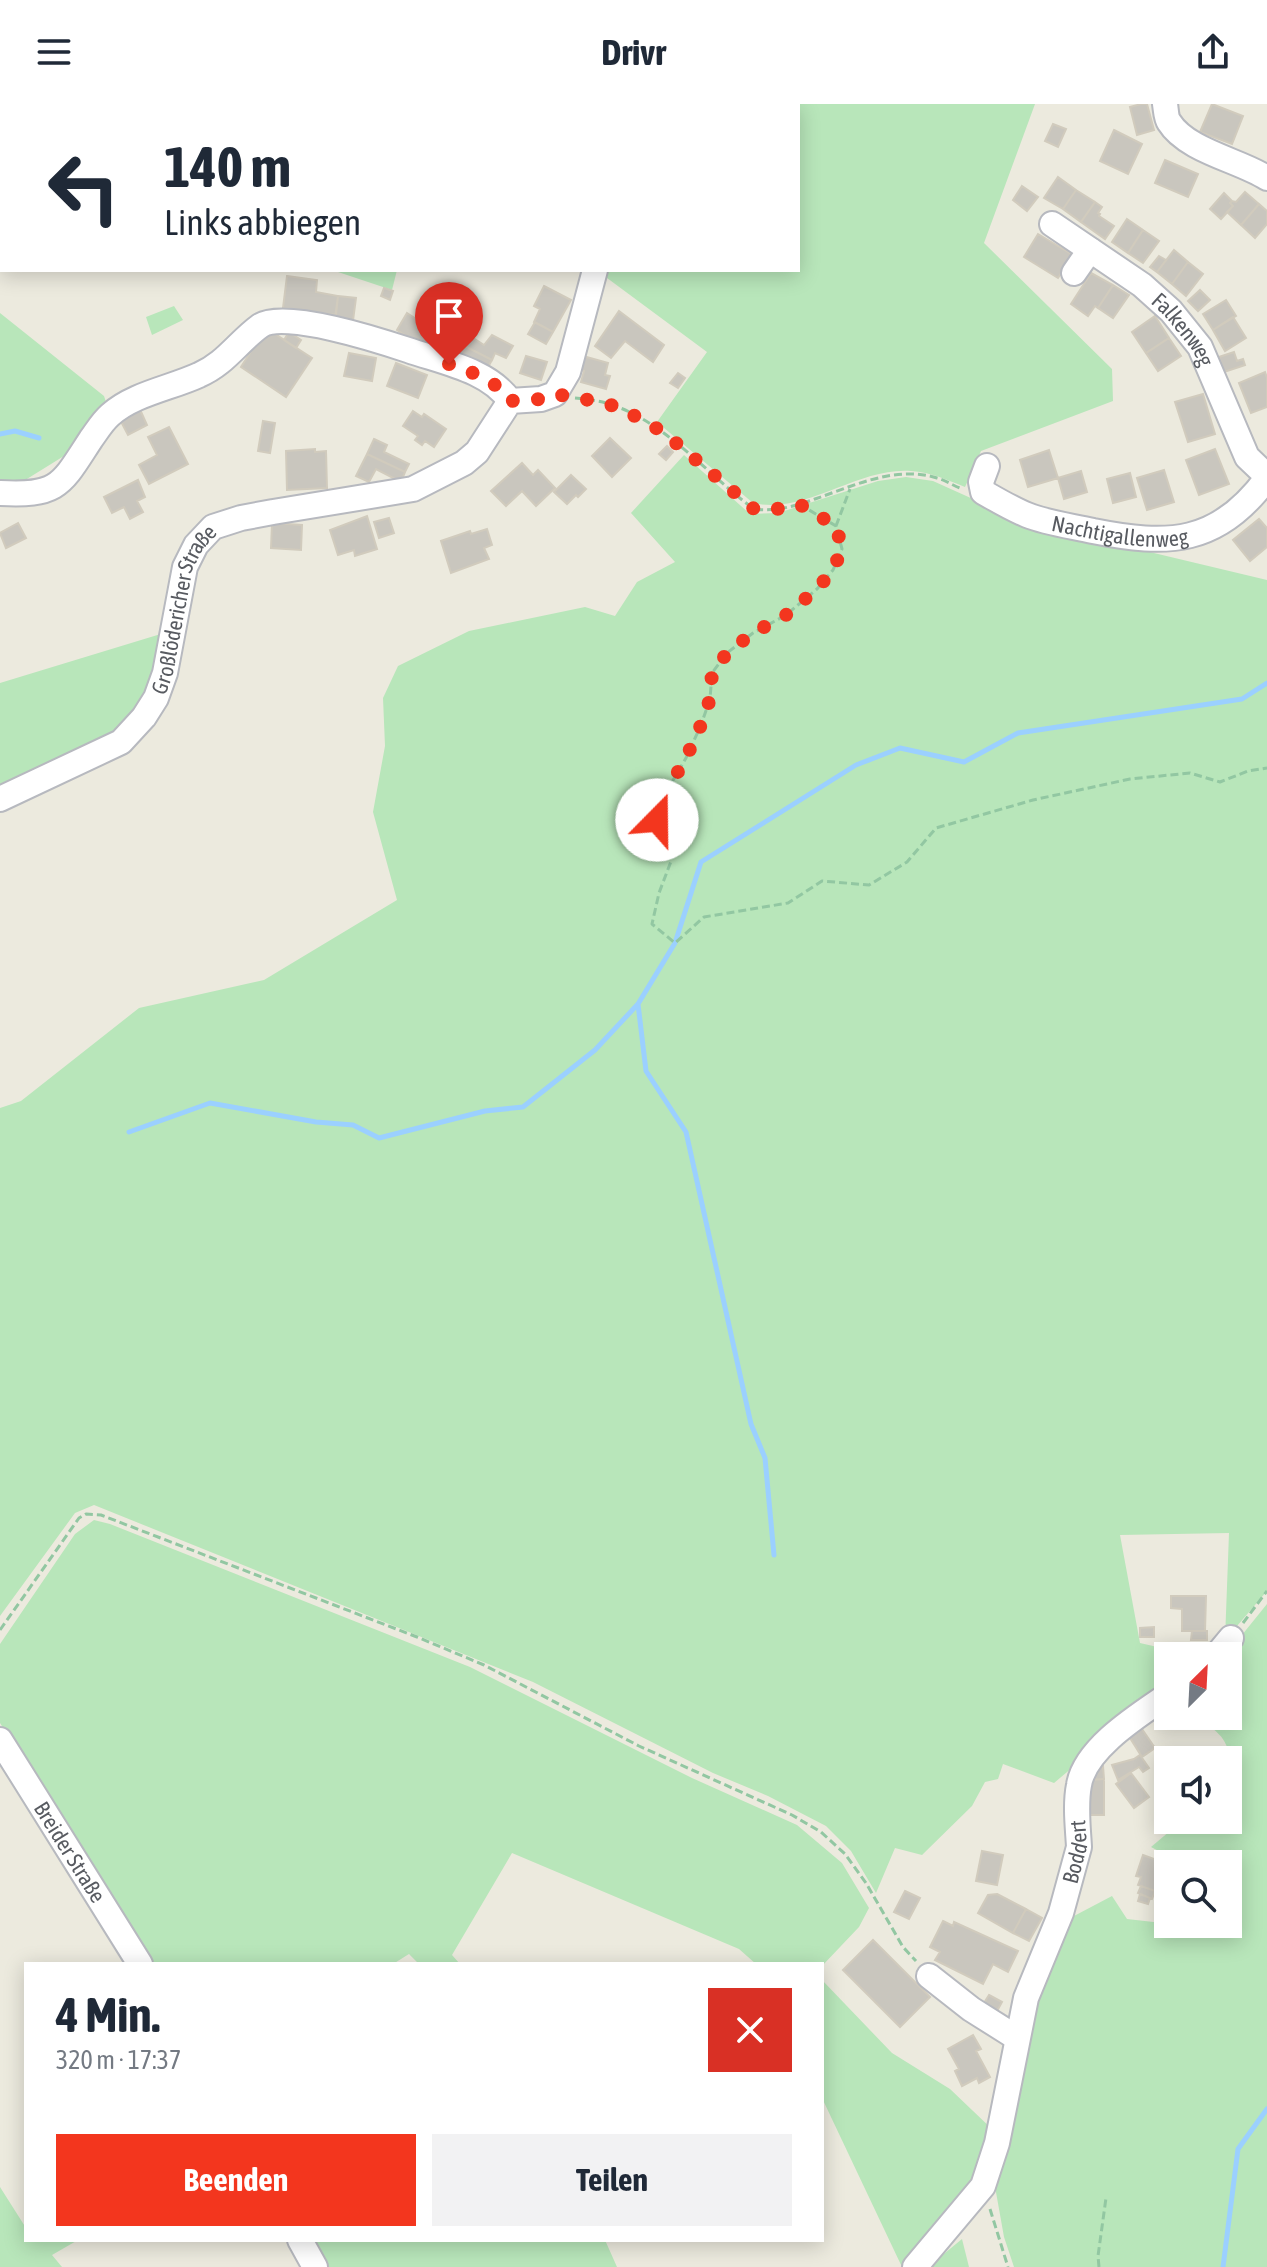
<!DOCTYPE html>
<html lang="de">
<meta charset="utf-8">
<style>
body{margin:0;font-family:"Asap Condensed",sans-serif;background:#f2f2f3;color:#1f2937;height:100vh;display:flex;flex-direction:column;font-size:30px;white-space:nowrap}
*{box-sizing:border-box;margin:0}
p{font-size:26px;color:#747a83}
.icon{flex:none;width:44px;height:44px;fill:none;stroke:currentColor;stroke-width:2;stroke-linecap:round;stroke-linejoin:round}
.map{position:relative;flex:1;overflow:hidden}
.side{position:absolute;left:24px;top:1858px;width:800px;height:280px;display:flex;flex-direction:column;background:#fff;border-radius:0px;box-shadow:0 4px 20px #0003}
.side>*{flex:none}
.hud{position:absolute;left:0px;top:0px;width:800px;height:168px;box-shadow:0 4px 20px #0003;background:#fff;color:#1f2937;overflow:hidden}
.needle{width:52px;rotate:24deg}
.buttons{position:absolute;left:1154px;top:1538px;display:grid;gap:16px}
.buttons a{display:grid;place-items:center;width:88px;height:88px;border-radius:0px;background:#fff;box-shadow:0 4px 20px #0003;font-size:40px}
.pin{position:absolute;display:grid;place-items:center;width:68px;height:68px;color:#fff;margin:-82px -34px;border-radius:50% 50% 50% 0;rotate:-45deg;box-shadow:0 0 8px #0007}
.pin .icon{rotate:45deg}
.me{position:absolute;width:88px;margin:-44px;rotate:22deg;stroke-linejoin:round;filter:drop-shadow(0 0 6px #0008)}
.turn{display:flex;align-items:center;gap:28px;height:168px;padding:0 32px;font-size:36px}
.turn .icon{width:104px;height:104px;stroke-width:2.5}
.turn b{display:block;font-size:56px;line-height:68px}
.round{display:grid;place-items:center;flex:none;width:84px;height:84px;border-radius:0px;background:#f2f2f3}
.headline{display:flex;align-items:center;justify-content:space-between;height:136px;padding:0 32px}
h1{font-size:48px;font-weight:700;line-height:60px}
.button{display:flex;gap:16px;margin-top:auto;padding:16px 32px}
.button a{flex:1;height:92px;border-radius:0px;background:#f3361e;color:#fff;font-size:32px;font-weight:700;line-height:92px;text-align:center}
.button a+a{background:#f2f2f3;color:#1f2937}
header{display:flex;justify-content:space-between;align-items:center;height:104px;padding:0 32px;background:#fff;font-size:36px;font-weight:700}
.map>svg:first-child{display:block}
.green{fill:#b8e6ba}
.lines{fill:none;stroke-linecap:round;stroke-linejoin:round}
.stream{stroke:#9bd0ff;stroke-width:5}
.building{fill:#c9c6be;stroke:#d1cbbd;stroke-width:2}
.minor-casing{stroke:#b7b9bf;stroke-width:28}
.path{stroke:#92c7a2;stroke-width:3;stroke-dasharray:8 4;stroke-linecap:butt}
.minor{stroke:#fff;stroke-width:24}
.route{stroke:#f3361e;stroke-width:14;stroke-dasharray:0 25.2}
.labels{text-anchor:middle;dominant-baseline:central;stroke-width:6;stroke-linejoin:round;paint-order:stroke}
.street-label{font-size:22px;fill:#585b61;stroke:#fff}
</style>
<header><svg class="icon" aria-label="menu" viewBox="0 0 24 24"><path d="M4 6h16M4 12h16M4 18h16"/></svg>Drivr<svg class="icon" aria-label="share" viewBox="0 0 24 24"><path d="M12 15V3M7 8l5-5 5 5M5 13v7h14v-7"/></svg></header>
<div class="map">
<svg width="1267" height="2163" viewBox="0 0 1267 2163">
<rect width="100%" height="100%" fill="#eceade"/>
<path class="green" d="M697 0H1035L984 139 1112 265 1113 297 981 347 965 383C947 376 931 368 911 367 857 363 807 411 753 399L657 318 707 248 603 171 604 166H798V2H695Z
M332 166H397L392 186Z
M174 202 183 216 152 231 146 213Z
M0 209 104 292 106 298 72 347 14 383H0Z
M684 351 750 410 778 409 878 377 906 373 933 377 1024 418 1267 476V1487L1225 1536 1229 1429 1120 1431 1140 1539 1166 1545 1175 1552H1168V1583L1054 1679 1003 1660 998 1675 985 1678 972 1702 922 1751 895 1744 876 1789 851 1747 826 1722 768 1692 713 1669 533 1578 94 1401 75 1409 0 1512V1004L21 997 139 904 264 876 397 796 373 708 385 642 383 594 398 562 469 527 585 503 615 512 637 478 675 458 631 409Z
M164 529 155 577 137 611 102 638 0 684V579Z
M94 1416 110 1420 470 1563 692 1674 797 1721 842 1759 869 1804 859 1823 822 1862 756 1860 739 1845 512 1749 452 1851 460 1860H419L409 1850 393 1860H151L0 1619V1540L75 1430Z
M1267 1500V2163H1014L1004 2133 994 2077 1040 1874 1074 1812 1112 1792 1127 1815 1180 1821 1228 1820V1760H1184L1151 1743 1183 1716H1228V1663L1231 1658C1227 1631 1215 1626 1194 1612H1228V1552H1225Z
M822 1876 892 1949 950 1985 994 2027 979 2077 907 2163H902L822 1994Z
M0 2083 26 2124V2136H78L52 2151 62 2163H0Z
M962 2135 969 2163H928Z
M312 2136H605L617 2163H327Z"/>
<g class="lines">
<path class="stream" d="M0 330 15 327 39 334
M129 1028 210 999 316 1018 353 1021 379 1034 485 1007 523 1003 595 946 638 900
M774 1451 765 1354 751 1320 686 1028 646 967 638 900 675 839 701 758 856 661 900 644 964 658 1018 629 1242 595 1267 579
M1223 2163 1238 2045 1267 2005"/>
</g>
<path class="building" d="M1141 0H1147L1154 26 1137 31 1130 3Z
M1212 0 1243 12 1232 40 1200 28Z
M1053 20 1066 25 1058 43 1045 37Z
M1114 26 1142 40 1128 70 1100 57Z
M1165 56 1198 70 1188 93 1155 79Z
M1058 73 1076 86 1063 105 1044 94Z
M1022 82 1038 93 1027 107 1013 96Z
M1076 86 1095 98 1081 118 1063 105Z
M1245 88 1259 100 1241 121 1227 108 1233 102 1230 99 1232 97 1236 98Z
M1224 89 1232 97 1230 99 1233 102 1221 115 1210 105Z
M1095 98 1102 103 1098 109 1100 110 1099 112 1114 122 1105 135 1081 118Z
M1259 100 1267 107V120L1255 134 1241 121Z
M1127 115 1143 126 1128 149 1112 138Z
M1143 126 1159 137 1143 159 1128 149Z
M1038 130 1073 151 1058 174 1024 153Z
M1174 146 1188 158 1172 180 1157 168Z
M1159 152 1166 156 1157 168 1150 163Z
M1188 158 1203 170 1186 192 1172 180Z
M1091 169 1113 181 1098 204 1095 202 1088 212 1071 200Z
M287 172 317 176 316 188 338 192 336 211 283 204Z
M1113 181 1129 191 1113 214 1098 204Z
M544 182 571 196 553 228 534 218 540 205 534 202Z
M384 184 393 187 390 196 381 192Z
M1200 186 1210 196 1198 207 1188 197Z
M454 191 480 208 472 220 446 202Z
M338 192 356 194 352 224 334 221Z
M1226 196 1236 212 1213 226 1203 210Z
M619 207 664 241 653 258 625 237 611 254 595 242Z
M407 209 427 222 423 228 430 232 423 243 397 226Z
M1155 212 1169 234 1146 249 1132 228Z
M1233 213 1246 234 1225 247 1213 226Z
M535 218 553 228 546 240 528 230Z
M266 224 312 254 286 293 241 263Z
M461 226 484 241 492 231 513 242 506 254 495 249 492 256 455 237Z
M289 228 301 236 296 244 284 236Z
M1169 234 1181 252 1158 267 1146 249Z
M453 236 492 256 487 265 447 248Z
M1234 248 1237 257 1243 255 1245 261 1224 268 1219 253Z
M349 249 376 254 372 277 344 272Z
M526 252 547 258 541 276 520 269Z
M583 252 608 259 605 271 610 272 606 285 581 278 584 267 579 266Z
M396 259 427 271 418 294 387 282Z
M1265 268 1267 274V303L1251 309 1239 279Z
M678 269 685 274 678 284 670 279Z
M1203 290 1215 330 1188 338 1175 298Z
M138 301 147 321 128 331 118 312Z
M413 307 422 313 424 310 446 325 434 343 425 337 422 341 415 336 418 332 403 322Z
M263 317 275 319 270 349 258 347Z
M169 323 188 360 149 380 139 361 157 351 148 333Z
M610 334 631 354 612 373 592 352Z
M374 335 387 341 384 348 409 360 405 368 367 350Z
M667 342 673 348 666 356 659 350Z
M315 345V348L326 347 327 384 287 386 286 347Z
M1215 345 1229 380 1199 391 1186 356Z
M1049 346 1058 374 1028 383 1020 356Z
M367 350 405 368 401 378 376 365 369 378 356 372Z
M522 359 533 371 538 366 555 384 536 402 522 387 506 402 491 387Z
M1164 366 1174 398 1147 406 1137 374Z
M1081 367 1087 388 1064 395 1058 374Z
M1130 369 1136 393 1113 399 1107 375Z
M571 371 586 385 578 393 576 391 567 400 554 388Z
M138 376 145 393 137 397 143 408 130 415 124 403 112 409 104 393Z
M367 412 377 445 355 452 354 446 338 451 330 426Z
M389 414 394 429 379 434 374 418Z
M1259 415 1267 424V443L1250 457 1233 436Z
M18 419 26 434 6 444 0 429Z
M272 419 302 421 301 446 271 444Z
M487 425 492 441 484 444 489 455 451 469 441 437 470 427 471 430Z
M1171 1492H1206L1205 1527H1182V1505L1171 1504Z
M1154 1523V1533H1140V1524Z
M1192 1527H1207V1536H1191Z
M1142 1625 1155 1644 1142 1653 1130 1634Z
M1140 1651 1149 1664 1143 1668 1139 1663 1118 1676 1112 1661 1134 1655Z
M1091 1662H1103L1104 1675 1091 1676Z
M1131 1669 1149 1693 1134 1704 1116 1680Z
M1104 1675V1711H1087V1676Z
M982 1747 1003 1751 997 1781 976 1777Z
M1143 1751 1165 1759 1155 1787 1138 1781 1141 1773 1136 1772Z
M1141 1782 1155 1787 1152 1795 1138 1789Z
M905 1787 920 1794 909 1815 894 1808Z
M997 1790 1026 1805 1013 1829 978 1809 988 1791Z
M1140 1790 1150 1794 1148 1800 1138 1797Z
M1026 1805 1042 1814 1029 1837 1013 1829Z
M943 1817 953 1822 954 1818 1018 1847 1008 1868 993 1860 983 1880 935 1856 940 1848 930 1843Z
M873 1836 930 1893 900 1923 843 1866Z
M989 1891 1002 1898 996 1909 982 1902Z
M973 1931 981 1945 976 1947 990 1973 979 1979 977 1974 962 1982 955 1967 959 1965 948 1945Z"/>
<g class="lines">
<g class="minor-casing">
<g id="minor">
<path d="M1165 0C1166 6 1166 14 1169 18 1187 47 1239 56 1267 74"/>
<path d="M689 2 690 0"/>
<path id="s1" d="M1052 120 1142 181 1171 207 1200 243 1247 353 1267 372"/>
<path d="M1074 169 1090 146"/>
<path id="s2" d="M987 362 981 378 983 388C997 396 1012 405 1027 411 1047 419 1071 422 1093 427 1168 442 1218 441 1267 374"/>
<path d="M0 389C59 392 61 381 91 335 97 327 102 318 110 311 133 290 171 284 199 271 225 260 238 238 260 222 283 205 381 237 408 246 442 258 489 266 510 297"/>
<path id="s3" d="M0 695 121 638 144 613 156 594 165 569 185 463 196 441 213 423 241 414 273 408 413 385 464 359 477 348 510 297 541 295 555 290 568 268 595 166"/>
<path d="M1216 1552 1231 1534"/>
<path id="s4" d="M0 1636 140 1860"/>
<path d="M929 1872 971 1905 1017 1934"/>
<path d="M300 2136 315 2163"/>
<path id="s5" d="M915 2163 983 2082 997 2039 1026 1894 1061 1809 1079 1743C1078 1724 1075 1701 1079 1681 1085 1644 1139 1611 1168 1591"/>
</g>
</g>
<path class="path" d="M575 294C585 295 596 296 606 299 665 316 706 370 754 405 775 408 796 402 815 395 853 382 896 361 937 374 945 376 952 381 960 384
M799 400 836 422 842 445 833 466 817 485 786 511 753 529 727 549 712 569 710 595 701 621 686 654 665 690 657 716 662 736 673 752 659 789 652 820 675 839 704 813 788 799 822 777 869 781 907 758 936 724 1033 696 1130 675 1190 669 1220 678 1248 667 1267 664
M836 422 850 385
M1243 1519 1267 1487
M0 1526 79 1414 86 1410 101 1411 417 1533 484 1561 639 1642 792 1711 821 1728 845 1750 866 1779 903 1843 916 1857
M990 2105 1008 2163
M1099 2163 1098 2152 1106 2094"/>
<use href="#minor" class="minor"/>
</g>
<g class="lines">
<path class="route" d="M449 260C471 268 497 276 510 297L541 295 555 290 606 299 626 307 663 328 754 405 768 407 799 400 836 422 842 445 833 466 817 485 786 511 753 529 727 549 712 569 710 595 701 621 686 654 665 690 657 716"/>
</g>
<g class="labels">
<g class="street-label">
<text stroke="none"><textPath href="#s1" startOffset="170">Falkenweg</textPath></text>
<text stroke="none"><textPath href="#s2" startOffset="172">Nachtigallenweg</textPath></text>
<text stroke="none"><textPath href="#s3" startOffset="284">Großlödericher Straße</textPath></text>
<text stroke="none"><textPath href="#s5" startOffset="454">Boddert</textPath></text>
<text stroke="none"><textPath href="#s4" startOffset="132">Breider Straße</textPath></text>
</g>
</g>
</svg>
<div class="buttons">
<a><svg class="needle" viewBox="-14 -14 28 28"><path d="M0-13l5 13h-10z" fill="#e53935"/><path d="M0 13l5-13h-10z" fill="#747a83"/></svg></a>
<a><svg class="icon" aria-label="sound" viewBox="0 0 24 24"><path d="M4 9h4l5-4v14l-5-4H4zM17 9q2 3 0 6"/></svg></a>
<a><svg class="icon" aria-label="search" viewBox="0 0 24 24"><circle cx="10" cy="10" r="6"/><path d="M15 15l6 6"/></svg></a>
</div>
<div class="pin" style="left:449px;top:260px;background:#d93025"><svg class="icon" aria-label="arrive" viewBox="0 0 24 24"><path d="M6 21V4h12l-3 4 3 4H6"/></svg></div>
<svg class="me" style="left:657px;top:716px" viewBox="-20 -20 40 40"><circle r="19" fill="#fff"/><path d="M0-13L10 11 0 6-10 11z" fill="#f3361e"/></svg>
<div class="hud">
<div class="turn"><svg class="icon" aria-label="left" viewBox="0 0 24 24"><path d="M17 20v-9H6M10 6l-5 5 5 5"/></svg><div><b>140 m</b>Links abbiegen</div></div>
</div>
<section class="side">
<div class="headline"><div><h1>4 Min.</h1><p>320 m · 17:37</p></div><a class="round" style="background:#d93025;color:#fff"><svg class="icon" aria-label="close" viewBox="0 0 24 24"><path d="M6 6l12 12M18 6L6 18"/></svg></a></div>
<div class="button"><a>Beenden</a><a>Teilen</a></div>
</section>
</div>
